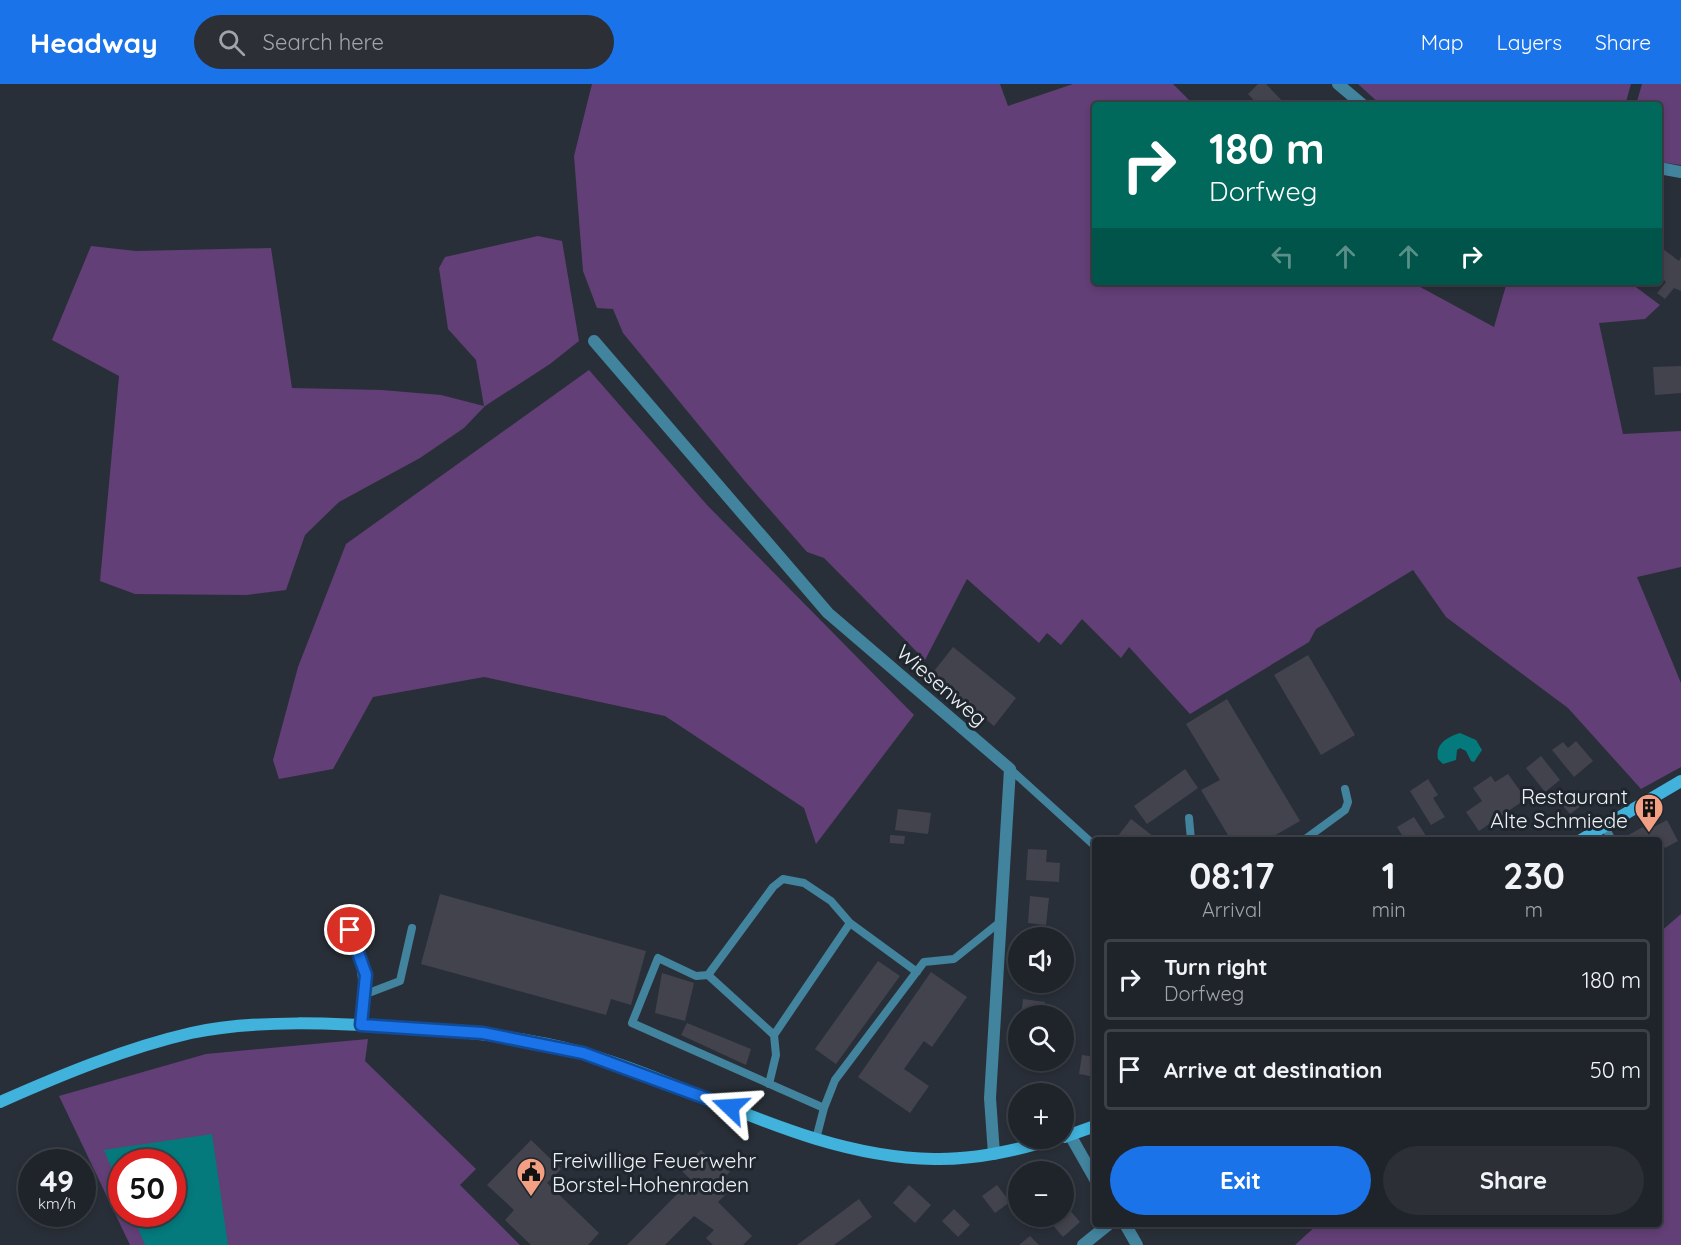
<!DOCTYPE html>
<meta charset="utf-8">
<style>
body{margin:0;font-family:Quicksand,sans-serif;background:#2c2f36;color:#f1f3f6;height:100vh;display:flex;flex-direction:column;font-size:22px;white-space:nowrap}
*{box-sizing:border-box;margin:0}
p{font-size:20px;color:#a1a4a8}
.icon{flex:none;width:33px;height:33px;fill:none;stroke:currentColor;stroke-width:2;stroke-linecap:round;stroke-linejoin:round}
.map{position:relative;flex:1;overflow:hidden}
.details{position:absolute;left:1092px;top:753px;width:570px;height:390px;display:flex;flex-direction:column;background:#1f232a;border-radius:6px;box-shadow:0 3px 9px #0003,0 0 0 2px #3c4047}
.details>*{flex:none}
.top-card{position:absolute;left:1092px;top:18px;width:570px;height:183px;border-radius:6px;box-shadow:0 3px 9px #0003,0 0 0 2px #3c4047;background:#00695c;color:#fff;overflow:hidden}
.fabs{position:absolute;left:1008px;top:843px;display:grid;gap:12px}
.fabs a{display:grid;place-items:center;width:66px;height:66px;border-radius:50%;background:#1f232a;box-shadow:0 3px 9px #0003,0 0 0 2px #3c4047;font-size:30px}
.speed{position:absolute;left:18px;top:1065px;display:flex;gap:12px;font-size:30px;font-weight:700;text-align:center}
.speed>*{display:grid;place-content:center;width:78px;height:78px;border-radius:50%;background:#1f232a;box-shadow:0 3px 9px #0003,0 0 0 2px #3c4047;line-height:1}
.speed small{font-size:15px;font-weight:400}
.speed .limit{border:9px solid #d22;background:#fff;color:#111}
.pin{position:absolute;display:grid;place-items:center;width:51px;height:51px;color:#fff;margin:-26px;border:3px solid #fff;border-radius:50%;box-shadow:0 2px 6px #0007}
.me{position:absolute;width:66px;margin:-33px;rotate:290deg;stroke-linejoin:round;filter:drop-shadow(0 0 4px #0008)}
.turn{display:flex;align-items:center;gap:21px;height:126px;padding:0 18px;font-size:27px}
.turn .icon{width:78px;height:78px;stroke-width:2.5}
.turn b{display:block;font-size:42px;line-height:51px}
.lanes{display:flex;align-items:center;height:57px;padding:0 18px;background:#0003;justify-content:center;gap:30px;direction:ltr}
.lanes .off{opacity:.35}
.eta{display:flex;justify-content:space-evenly;align-items:center;height:102px;text-align:center}
.eta b{font-size:36px;font-weight:700;line-height:42px}
.button{display:flex;gap:12px;margin-top:auto;padding:12px 18px}
.button a{flex:1;height:69px;border-radius:36px;background:#1a73e8;color:#fff;font-size:24px;font-weight:700;line-height:69px;text-align:center}
.button a+a{background:#2c2f36;color:#f1f3f6}
ul{padding:0;list-style:none}
li{display:flex;align-items:center;gap:18px;height:81px;margin:0 12px 9px;padding:0 6px;border:3px solid #3c4047;border-radius:6px}
li div{flex:1}
li b{display:block;font-size:22px}
li em{font-style:normal}
header{display:flex;align-items:center;gap:36px;box-sizing:border-box;height:84px;padding:0 30px;background:#1a73e8;color:#fff}
header strong{font-size:28px}
nav{display:flex;gap:33px;margin-inline-start:auto;font-size:21px}
.search{width:420px;height:54px;background:#2c2f36;display:flex;align-items:center;gap:15px;box-sizing:border-box;padding:0 21px;border-radius:33px;color:#a1a4a8;font-size:22px}
.map>svg:first-child{display:block}
.green{fill:#623f76;fill-rule:evenodd}
.water{fill:#047a7c}
.building{fill:#43434d}
.lines{fill:none;stroke-linecap:round;stroke-linejoin:round}
.lane{stroke:#42839d;stroke-width:8}
.street{stroke:#42839d;stroke-width:12}
.secondary{stroke:#40b2db;stroke-width:12}
.route-casing{stroke:#114b97;stroke-width:15}
.route{stroke:#1a73e8;stroke-width:10}
.labels{text-anchor:middle;dominant-baseline:central;stroke-width:6;stroke-linejoin:round;paint-order:stroke}
.street-label{font-size:21px;fill:#edf1f6;stroke:#1f262d}
.poi-label{font-size:21px;fill:#edf1f6;stroke:#1f262d;text-anchor:end}
</style>
<header>
<strong>Headway</strong>
<div class="search"><svg class="icon" aria-label="search" viewBox="0 0 24 24"><circle cx="10" cy="10" r="6"/><path d="M15 15l6 6"/></svg>Search here</div>
<nav><a>Map</a><a>Layers</a><a>Share</a></nav>
</header>
<div class="map">
<svg width="1681" height="1161" viewBox="0 0 1681 1161">
<rect width="100%" height="100%" fill="#292f38"/>
<path class="green" d="M592 0H1000L1008 22 1073 0H1173L1194 21H1095V198H1411L1494 243 1507 198H1629L1660 221 1645 235 1599 239 1623 350 1681 347V483L1637 493 1681 599V683L1641 705 1568 624 1446 533 1413 486 1316 545 1309 558 1190 630 1129 563 1121 574 1082 535 1061 561 1047 549 1039 559 967 495 925 576 824 474 807 468 743 395 623 249 613 225 597 224 583 187 574 72Z
M1358 0H1631L1625 21H1381Z
M1642 0H1681V81L1659 78V21H1636Z
M538 152 562 157 579 257 550 280 485 322 464 344 420 374 339 418 305 451 286 506 247 511 135 510 100 497 119 292 52 256 91 162 136 167 271 164 292 304 382 306 441 311 484 322 476 276 448 245 439 184 445 173Z
M589 286 707 421 914 631 816 760 804 724 665 632 484 593 373 613 333 685 279 695 273 676 298 583 346 460Z
M1681 830V1161H1295L1318 1140H1659V849Z
M368 955 365 977 476 1085 460 1101 520 1161H130L59 1012 206 970ZM122 1078H172V1130H122Z"/>
<path class="water" d="M1460 649 1476 656 1482 666 1474 678 1471 677 1466 667 1460 664 1457 666 1456 676 1443 680 1438 675C1435 660 1447 653 1460 649Z
M212 1050 228 1161H145L132 1130H172V1078H122L121 1106 104 1066Z"/>
<path class="building" d="M1258 0H1266L1286 21H1258L1248 10Z
M1659 162 1679 177 1681 173V207L1674 204 1665 215 1657 209 1666 198 1659 192Z
M1681 282V309L1655 311 1653 283Z
M953 563 1016 614 994 642 931 591Z
M1308 571 1355 651 1321 671 1274 591Z
M1227 615 1300 737 1267 756H1231L1201 706 1220 696 1186 640Z
M1576 657 1593 677 1574 693 1552 666 1563 658 1568 664Z
M1541 672 1560 696 1545 708 1526 684Z
M1185 685 1198 704 1147 740 1134 722Z
M1508 690 1526 715 1479 747 1466 728 1482 717 1473 704 1491 692 1495 698Z
M1428 695 1438 711 1433 714 1445 733 1431 741 1410 707Z
M1571 708 1582 721 1570 730 1559 717Z
M898 725 931 729 928 750 895 746Z
M1414 733 1426 752 1419 756H1405L1397 743Z
M1131 735 1158 756H1115Z
M1667 736 1678 757 1665 764 1662 759 1659 760V756H1624L1623 754 1643 743 1646 747Z
M890 751 905 752 904 760 890 759Z
M1028 765 1047 766 1046 778 1060 779 1059 798 1026 796Z
M440 810 646 867 631 921 611 915 606 931 421 880Z
M1030 812 1049 814 1046 841 1028 839Z
M878 877 900 892 836 980 815 965Z
M931 888 967 913 932 963 924 957 904 985 929 1002 910 1029 858 993Z
M662 889 694 899 685 937 655 929Z
M1023 915 1045 918 1043 932H1021Z
M687 939 751 965 746 981 681 951Z
M1082 971 1095 973V993L1079 990Z
M1019 976H1040L1039 983 1018 979Z
M531 1056 561 1085 547 1099 599 1149 588 1161H531L505 1136 514 1126 487 1101Z
M701 1066 716 1081 725 1072 735 1082 725 1093 734 1102 718 1118 752 1152 743 1161H713L706 1154 714 1146 694 1132 665 1161H627L691 1096 681 1086Z
M909 1101 931 1121 915 1139 893 1119Z
M997 1101 1010 1118 995 1129 982 1112Z
M859 1115 872 1133 834 1161H797Z
M1068 1124 1080 1138 1063 1153 1051 1139 1058 1132H1064V1127Z
M954 1125 970 1141 958 1153 942 1137Z
M1030 1152 1039 1161H1019Z"/>
<g class="lines">
<path class="lane" d="M1010 685 1095 762
M1189 734 1191 756
M1604 742 1612 756
M1304 756 1345 726 1348 718 1345 705
M708 891 774 951 776 971 769 1000
M366 910 400 897 412 844
M774 951 850 839
M824 1024 632 939 658 874 696 892 708 891 773 803 783 795 804 799 831 817 850 839 917 888
M816 1055 824 1024 835 996 924 878 954 875 1000 838"/>
<path class="street" d="M1338 0 1363 21
M1659 84 1681 88
M594 257 828 529 1010 685 990 1014 994 1070
M342 833C365 876 368 892 361 941
M1070 1051 1095 1095
M1125 1140 1137 1161
M1083 1161 1109 1140"/>
<path class="secondary" d="M1581 756 1681 697
M0 1018C61 991 126 964 191 949 255 935 339 939 405 944 464 948 526 952 584 969 700 1003 810 1073 934 1075 976 1076 1018 1066 1058 1054
M1064 1053 1095 1042"/>
</g>
<g class="lines">
<g class="route-casing">
<path id="route" d="M350 846 366 891 361 941 483 949 583 969 730 1023"/>
</g>
<use href="#route" class="route"/>
</g>
<defs>
<g id="building-pin" transform="scale(1.5)"><path d="M0 17L-7.5 6A9.5 9.5 0 1 1 7.5 6Z" fill="#f39f83" stroke="#1f262d"/><path d="M-4-6H4V6H1V3H-1V6H-4ZM-2.5-4.3h1.7v1.8h-1.7ZM.8-4.3h1.7v1.8H.8ZM-2.5-1h1.7V.8h-1.7ZM.8-1h1.7V.8H.8Z" fill="#111"/></g>
<g id="civic-pin" transform="scale(1.5)"><path d="M0 17L-7.5 6A9.5 9.5 0 1 1 7.5 6Z" fill="#f39f83" stroke="#1f262d"/><path d="M-.6-6.5H3V-4.5H.6V-3L4-1V1h2V6H-6V1h2V-1L-.6-3ZM-1.2 2.5V6h2.4V2.5Z" fill="#111"/></g>
</defs>
<g fill-rule="evenodd">
<use href="#building-pin" x="1649" y="724"/>
<use href="#civic-pin" x="531" y="1088"/>
</g>
<g class="labels">
<g class="street-label">
<text transform="translate(942 601) rotate(41)">Wiesenweg</text>
</g>
<g class="poi-label">
<text x="1628" y="712">Restaurant<tspan x="1628" dy="24">Alte Schmiede</tspan></text>
<text x="552" y="1076" text-anchor="start">Freiwillige Feuerwehr<tspan x="552" dy="24">Borstel-Hohenraden</tspan></text>
</g>
</g>
</svg>
<div class="fabs">
<a><svg class="icon" aria-label="sound" viewBox="0 0 24 24"><path d="M4 9h4l5-4v14l-5-4H4zM17 9q2 3 0 6"/></svg></a>
<a><svg class="icon" aria-label="search" viewBox="0 0 24 24"><circle cx="10" cy="10" r="6"/><path d="M15 15l6 6"/></svg></a>
<a>+</a>
<a>−</a>
</div>
<div class="speed"><div>49<small>km/h</small></div><div class="limit">50</div></div>
<div class="pin" style="left:350px;top:846px;background:#d93025"><svg class="icon" aria-label="arrive" viewBox="0 0 24 24"><path d="M6 21V4h12l-3 4 3 4H6"/></svg></div>
<svg class="me" style="left:730px;top:1023px" viewBox="-20 -20 40 40"><path d="M0-17L14 15 0 8-14 15z" fill="#1a73e8" stroke="#fff" stroke-width="4"/></svg>
<div class="top-card">
<div class="turn"><svg class="icon" aria-label="right" viewBox="0 0 24 24"><path d="M7 20v-9h11M14 6l5 5-5 5"/></svg><div><b>180 m</b>Dorfweg</div></div>
<div class="lanes"><svg class="icon off" aria-label="left" viewBox="0 0 24 24"><path d="M17 20v-9H6M10 6l-5 5 5 5"/></svg><svg class="icon off" aria-label="ahead" viewBox="0 0 24 24"><path d="M12 20V5M6 11l6-6 6 6"/></svg><svg class="icon off" aria-label="ahead" viewBox="0 0 24 24"><path d="M12 20V5M6 11l6-6 6 6"/></svg><svg class="icon" aria-label="right" viewBox="0 0 24 24"><path d="M7 20v-9h11M14 6l5 5-5 5"/></svg></div>
</div>
<section class="details">
<div class="eta">
<div><b>08:17</b><p>Arrival</p></div>
<div><b>1</b><p>min</p></div>
<div><b>230</b><p>m</p></div>
</div>
<ul>
<li><svg class="icon" aria-label="right" viewBox="0 0 24 24"><path d="M7 20v-9h11M14 6l5 5-5 5"/></svg><div><b>Turn right</b><p>Dorfweg</p></div><em>180 m</em></li>
<li><svg class="icon" aria-label="arrive" viewBox="0 0 24 24"><path d="M6 21V4h12l-3 4 3 4H6"/></svg><div><b>Arrive at destination</b></div><em>50 m</em></li>
</ul>
<div class="button"><a>Exit</a><a>Share</a></div>
</section>
</div>
